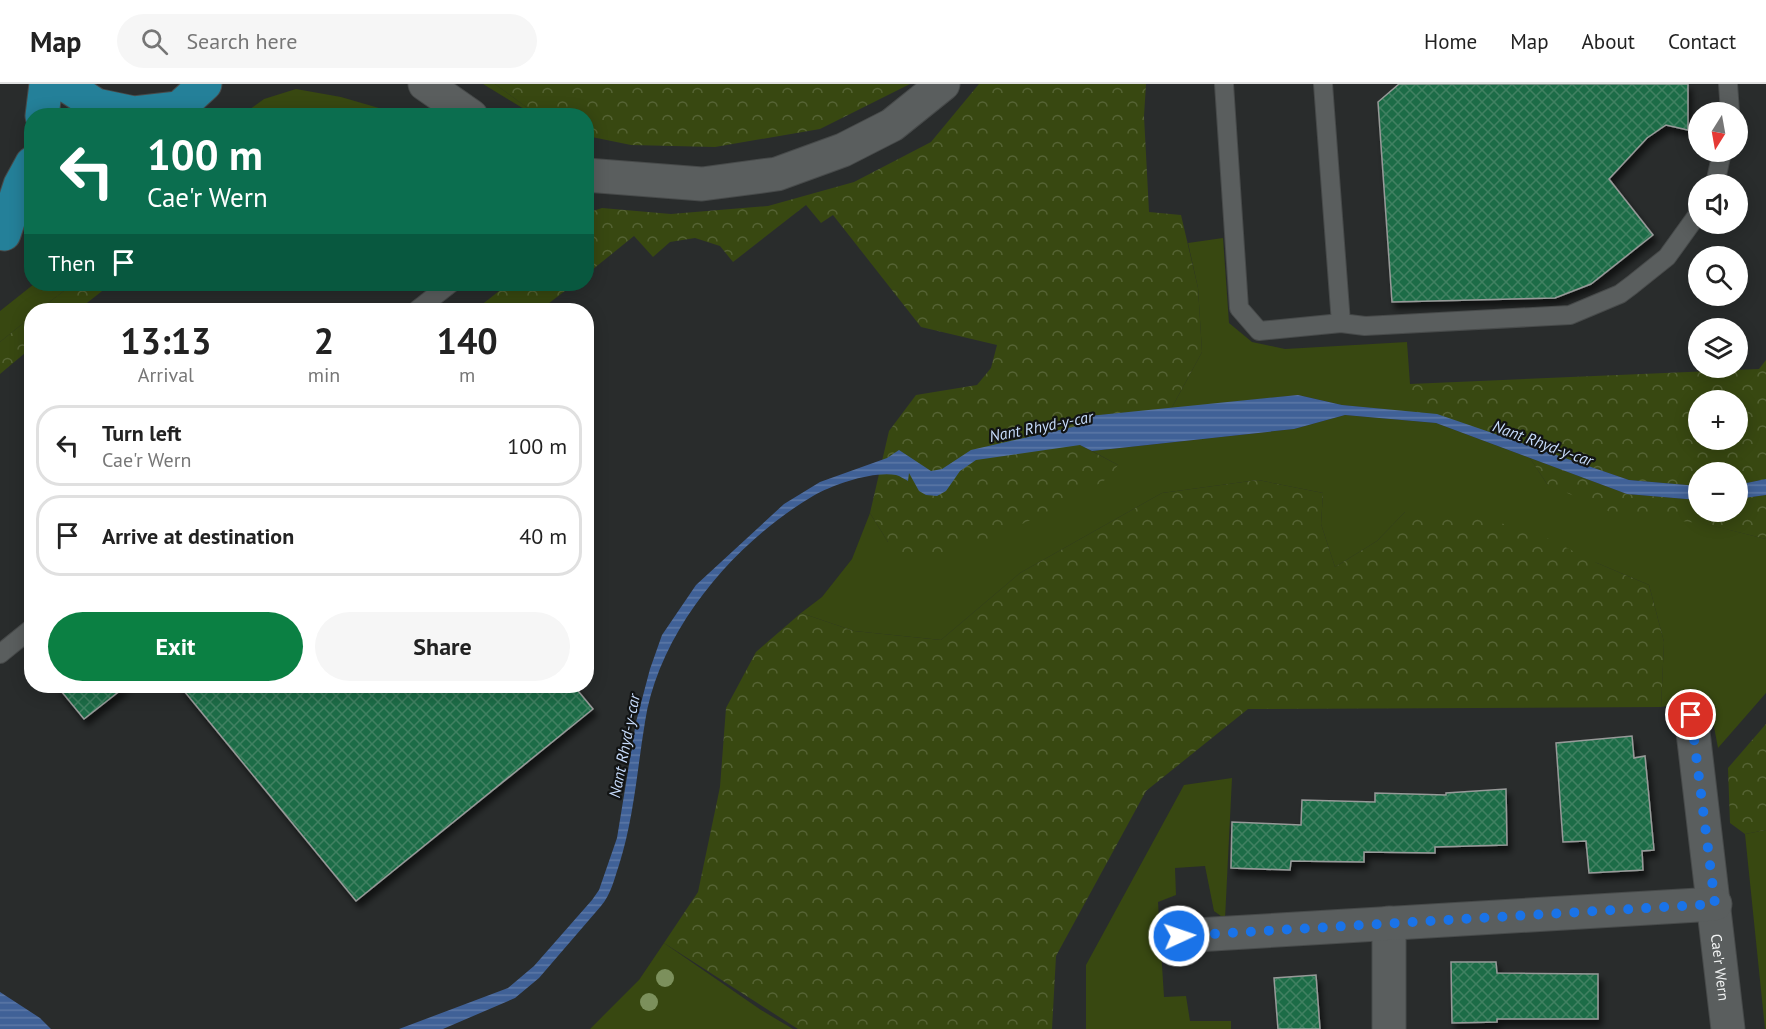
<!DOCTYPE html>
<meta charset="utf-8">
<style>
body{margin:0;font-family:"PT Sans",sans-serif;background:#f6f6f6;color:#222;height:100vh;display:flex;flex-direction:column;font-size:22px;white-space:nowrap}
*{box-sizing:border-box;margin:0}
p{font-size:20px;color:#767676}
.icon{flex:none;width:33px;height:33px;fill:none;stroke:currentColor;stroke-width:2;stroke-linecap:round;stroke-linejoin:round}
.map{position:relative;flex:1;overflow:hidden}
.sheet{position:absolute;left:24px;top:219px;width:570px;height:390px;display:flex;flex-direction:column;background:#fff;border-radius:24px;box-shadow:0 3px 15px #0003}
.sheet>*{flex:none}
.guide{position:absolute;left:24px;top:24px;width:570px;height:183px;border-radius:24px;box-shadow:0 3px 15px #0003;background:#0b6e4f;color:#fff;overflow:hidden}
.needle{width:39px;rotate:191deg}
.buttons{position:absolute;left:1688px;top:18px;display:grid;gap:12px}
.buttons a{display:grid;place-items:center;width:60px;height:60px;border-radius:50%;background:#fff;box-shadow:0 3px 15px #0003;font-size:30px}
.pin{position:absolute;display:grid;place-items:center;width:51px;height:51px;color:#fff;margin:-26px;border:3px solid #fff;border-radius:50%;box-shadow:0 2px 6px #0007}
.me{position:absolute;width:66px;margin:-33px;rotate:87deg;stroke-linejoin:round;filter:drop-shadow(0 0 4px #0008)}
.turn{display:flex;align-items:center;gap:21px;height:126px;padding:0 24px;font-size:27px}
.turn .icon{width:78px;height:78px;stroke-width:2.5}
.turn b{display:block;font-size:42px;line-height:51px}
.then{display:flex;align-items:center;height:57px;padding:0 24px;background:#0003;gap:12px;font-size:22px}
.eta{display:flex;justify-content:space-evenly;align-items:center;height:102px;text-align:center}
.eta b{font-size:36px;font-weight:700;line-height:42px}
.button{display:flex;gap:12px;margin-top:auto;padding:12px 24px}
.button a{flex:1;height:69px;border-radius:36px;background:#0b8043;color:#fff;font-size:24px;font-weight:700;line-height:69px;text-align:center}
.button a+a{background:#f6f6f6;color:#222}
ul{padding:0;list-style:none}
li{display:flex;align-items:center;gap:18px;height:81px;margin:0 12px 9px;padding:0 12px;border:3px solid #e0e0e0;border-radius:24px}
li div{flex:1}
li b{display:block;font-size:22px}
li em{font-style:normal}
header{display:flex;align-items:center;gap:36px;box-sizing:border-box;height:84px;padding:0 30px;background:#fff;border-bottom:2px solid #e0e0e0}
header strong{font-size:28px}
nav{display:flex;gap:33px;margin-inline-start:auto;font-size:21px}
.search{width:420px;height:54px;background:#f6f6f6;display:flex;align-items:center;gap:15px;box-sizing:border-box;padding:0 21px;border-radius:33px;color:#767676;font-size:22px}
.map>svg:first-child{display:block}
.green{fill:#384811}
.forest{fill:url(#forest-crowns);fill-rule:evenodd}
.water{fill:url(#water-rules)}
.building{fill:url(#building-cross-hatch);stroke:#979a99;stroke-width:1.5;filter:url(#shadow)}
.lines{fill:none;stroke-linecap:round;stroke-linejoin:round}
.service-casing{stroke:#474a4a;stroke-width:20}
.minor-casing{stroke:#474a4a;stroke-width:35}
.primary-casing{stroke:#474a4a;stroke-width:35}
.service{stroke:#5a5e5e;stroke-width:18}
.minor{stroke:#5a5e5e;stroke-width:33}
.primary{stroke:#248099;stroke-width:33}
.tree{fill:#7c905c}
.route{stroke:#1a73e8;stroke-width:10;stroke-dasharray:0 18}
.labels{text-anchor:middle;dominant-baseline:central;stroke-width:4.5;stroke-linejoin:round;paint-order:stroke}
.street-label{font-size:15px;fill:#f1f3f3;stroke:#121414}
.water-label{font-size:16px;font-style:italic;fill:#c7dcfc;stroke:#121414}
</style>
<header>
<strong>Map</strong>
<div class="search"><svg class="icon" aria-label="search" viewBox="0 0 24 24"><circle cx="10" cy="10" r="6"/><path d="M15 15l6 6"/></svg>Search here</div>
<nav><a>Home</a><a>Map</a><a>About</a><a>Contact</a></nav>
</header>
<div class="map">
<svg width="1766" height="945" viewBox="0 0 1766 945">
<defs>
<pattern id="forest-crowns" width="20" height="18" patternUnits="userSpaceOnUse" patternTransform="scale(1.5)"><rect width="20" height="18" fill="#384811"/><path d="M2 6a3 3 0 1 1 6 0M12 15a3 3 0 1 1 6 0" fill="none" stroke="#556334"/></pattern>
<pattern id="water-rules" width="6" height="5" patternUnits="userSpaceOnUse" patternTransform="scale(1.5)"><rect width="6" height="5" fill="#406197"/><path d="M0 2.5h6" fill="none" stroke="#5c78a6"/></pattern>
<pattern id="building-cross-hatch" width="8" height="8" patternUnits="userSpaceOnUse" patternTransform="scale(1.5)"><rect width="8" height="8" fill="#1e6c47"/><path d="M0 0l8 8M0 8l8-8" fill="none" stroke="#3f8162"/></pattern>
<filter id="shadow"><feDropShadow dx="3.5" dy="6" stdDeviation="3" flood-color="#0009"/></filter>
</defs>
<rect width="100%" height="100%" fill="#292c2c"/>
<path class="green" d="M483 0H495L537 31H534Z
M296 5 341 13 403 31H242L264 15Z
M1223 154 1229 239 1252 258 1285 265 1407 258 1410 300V328L1342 321 1298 311 1171 325 1202 268 1198 204 1188 159Z
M34 200H73L39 226H32L31 233 0 258V227Z
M1345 331 1436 339 1530 374 1547 400 1766 455V609L1718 664 1709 616 1661 623 1664 558 1649 501 1597 479 1405 428 1377 457 1335 483 1321 440 1323 409 1258 396 1162 409 1020 489 941 556 854 547 801 529 822 513 852 475 870 429 888 458 1118 381 1092 367 1294 345Z
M1232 694 1225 835 1214 827 1205 782 1175 784 1176 811 1158 818 1164 913 1186 912 1190 937H1231V945H1086V881L1184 701Z
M1766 746V945H1765L1745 750Z
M664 859 761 926 793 945H590L639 896Z"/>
<path class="forest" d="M495 0H910L820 45 715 63 631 61 587 52 586 32 537 31Z
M979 0H1146L1144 32 1149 128 1181 131 1198 204 1202 268 1171 325 1089 332 1080 361 1118 381 1108 394 1078 413 993 454 938 470 905 471 888 458 870 429 889 347 916 311 977 301 991 284 997 261 921 243 833 131 821 139 806 121 733 178 720 162 695 154 670 158 653 173 634 152 587 190V129L602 124 671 130 768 122 854 98 931 58Z
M73 200H111L78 226H39Z
M508 200H574L540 226H475Z
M31 233V264L0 290V258Z
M1766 276V395L1737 401V388H1698V402L1629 396 1437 331 1410 328V300L1759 285ZM1698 316H1737V356H1698Z
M1530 374 1627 410 1698 416V428H1737V415L1766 411V455L1705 440 1610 428 1547 400Z
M1258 396 1323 409 1321 440 1335 483 1377 457 1405 428H1463L1541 451 1597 479 1649 501 1664 558 1661 623 1248 625 1146 707 1056 872 1052 945H798L664 859 698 808 720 703 726 624 756 568 801 529 854 547 941 556 1020 489 1162 409Z
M1766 640V746L1745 750 1730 739 1728 684Z"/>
<path class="water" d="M1298 311 1342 321 1437 330 1629 396 1698 402V416L1627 410 1436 339 1345 331 1294 345 1092 367 1080 361 976 376 960 387 946 407 937 412 926 411 919 407 909 389 908 397C904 395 900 392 896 391 873 387 834 400 813 412 735 458 659 546 645 638 637 686 634 734 619 781 614 796 611 810 601 822L539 894 515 914 443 945H399L508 904 534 882 592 816 599 806 617 754 636 638 650 585 662 551 696 501 784 420 820 398 887 374 899 366 931 387 942 385 971 366 1077 342 1089 332Z
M1766 395V411L1737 415V401Z
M0 908 40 934 51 945H0Z"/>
<path class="building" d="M1399 0H1688V46L1666 41 1647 54 1609 95 1653 151 1591 200 1555 214 1392 218 1378 18Z
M57 602H126L84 635Z
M180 602H574L593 625 356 817Z
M1632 652 1634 674 1645 672 1654 766 1642 767 1643 786 1589 789 1586 757 1563 758 1556 659Z
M1506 705 1507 761 1435 763V769L1364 768V778L1291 777 1290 786 1231 784 1232 738 1301 741 1302 716 1375 718V709L1446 711V709Z
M1451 878H1496L1497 889 1598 890V935H1497V938L1452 939Z
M1316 891 1320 945H1278L1274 894Z"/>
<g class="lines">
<g class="service-casing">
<path id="service" d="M1224 0 1239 224 1259 247 1341 239 1323 0
M1728 0 1730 28
M1715 100 1722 68
M417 226 450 200
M1341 239 1365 242 1570 231 1620 210 1632 201 1667 173 1698 130
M0 570 32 544"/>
</g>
<g class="minor-casing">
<g id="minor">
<path d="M425 0 471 32"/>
<path d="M586 91 702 100 777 90 843 66 892 41 943 0"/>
<path id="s1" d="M1691 631 1728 945"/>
<path d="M1389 839V945"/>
<path d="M1179 852 1715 820"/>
</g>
</g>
<g class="primary-casing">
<path id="primary" d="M64 0 96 21 134 29 178 24
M42 32 46 0
M170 32 205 0
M4 150 20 101 32 79"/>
</g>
<use href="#service" class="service"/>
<use href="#minor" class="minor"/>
<use href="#primary" class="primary"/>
</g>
<g class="tree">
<circle cx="665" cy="894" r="9"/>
<circle cx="649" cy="918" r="9"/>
</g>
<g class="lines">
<path class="route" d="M1179 852 1715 820 1691 631"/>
</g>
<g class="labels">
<g class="street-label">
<text stroke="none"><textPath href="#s1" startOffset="254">Cae'r Wern</textPath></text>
</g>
<g class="water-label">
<text transform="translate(1041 342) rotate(-11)">Nant Rhyd-y-car</text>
<text transform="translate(1543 359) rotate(20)">Nant Rhyd-y-car</text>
<text transform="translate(624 662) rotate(-79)">Nant Rhyd-y-car</text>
</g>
</g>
</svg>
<div class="buttons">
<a><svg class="needle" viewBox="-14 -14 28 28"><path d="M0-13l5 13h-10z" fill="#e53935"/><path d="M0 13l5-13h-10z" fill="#767676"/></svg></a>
<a><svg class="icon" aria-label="sound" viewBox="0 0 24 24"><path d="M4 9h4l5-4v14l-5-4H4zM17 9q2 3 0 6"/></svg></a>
<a><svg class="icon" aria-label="search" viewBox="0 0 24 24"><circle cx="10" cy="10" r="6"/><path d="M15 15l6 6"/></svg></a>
<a><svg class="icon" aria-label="layers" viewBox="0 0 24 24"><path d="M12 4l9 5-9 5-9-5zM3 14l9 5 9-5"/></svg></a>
<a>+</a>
<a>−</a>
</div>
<div class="pin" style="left:1691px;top:631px;background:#d93025"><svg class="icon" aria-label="arrive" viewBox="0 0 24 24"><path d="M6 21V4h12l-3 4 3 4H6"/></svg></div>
<svg class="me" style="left:1179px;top:852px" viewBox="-20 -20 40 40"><circle r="17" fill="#1a73e8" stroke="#fff" stroke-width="3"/><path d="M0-11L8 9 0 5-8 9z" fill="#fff"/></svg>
<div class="guide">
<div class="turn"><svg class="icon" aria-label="left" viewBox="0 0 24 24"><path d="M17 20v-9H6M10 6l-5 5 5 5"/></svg><div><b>100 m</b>Cae'r Wern</div></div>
<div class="then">Then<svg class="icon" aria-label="arrive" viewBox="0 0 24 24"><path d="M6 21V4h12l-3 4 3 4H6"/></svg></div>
</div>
<section class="sheet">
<div class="eta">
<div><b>13:13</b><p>Arrival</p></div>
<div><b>2</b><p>min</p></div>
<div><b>140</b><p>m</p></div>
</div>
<ul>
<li><svg class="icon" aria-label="left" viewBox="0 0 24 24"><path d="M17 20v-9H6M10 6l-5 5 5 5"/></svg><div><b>Turn left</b><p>Cae'r Wern</p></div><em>100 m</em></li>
<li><svg class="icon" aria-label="arrive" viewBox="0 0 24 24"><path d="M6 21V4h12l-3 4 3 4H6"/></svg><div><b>Arrive at destination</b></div><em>40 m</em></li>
</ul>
<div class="button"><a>Exit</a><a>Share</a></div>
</section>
</div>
